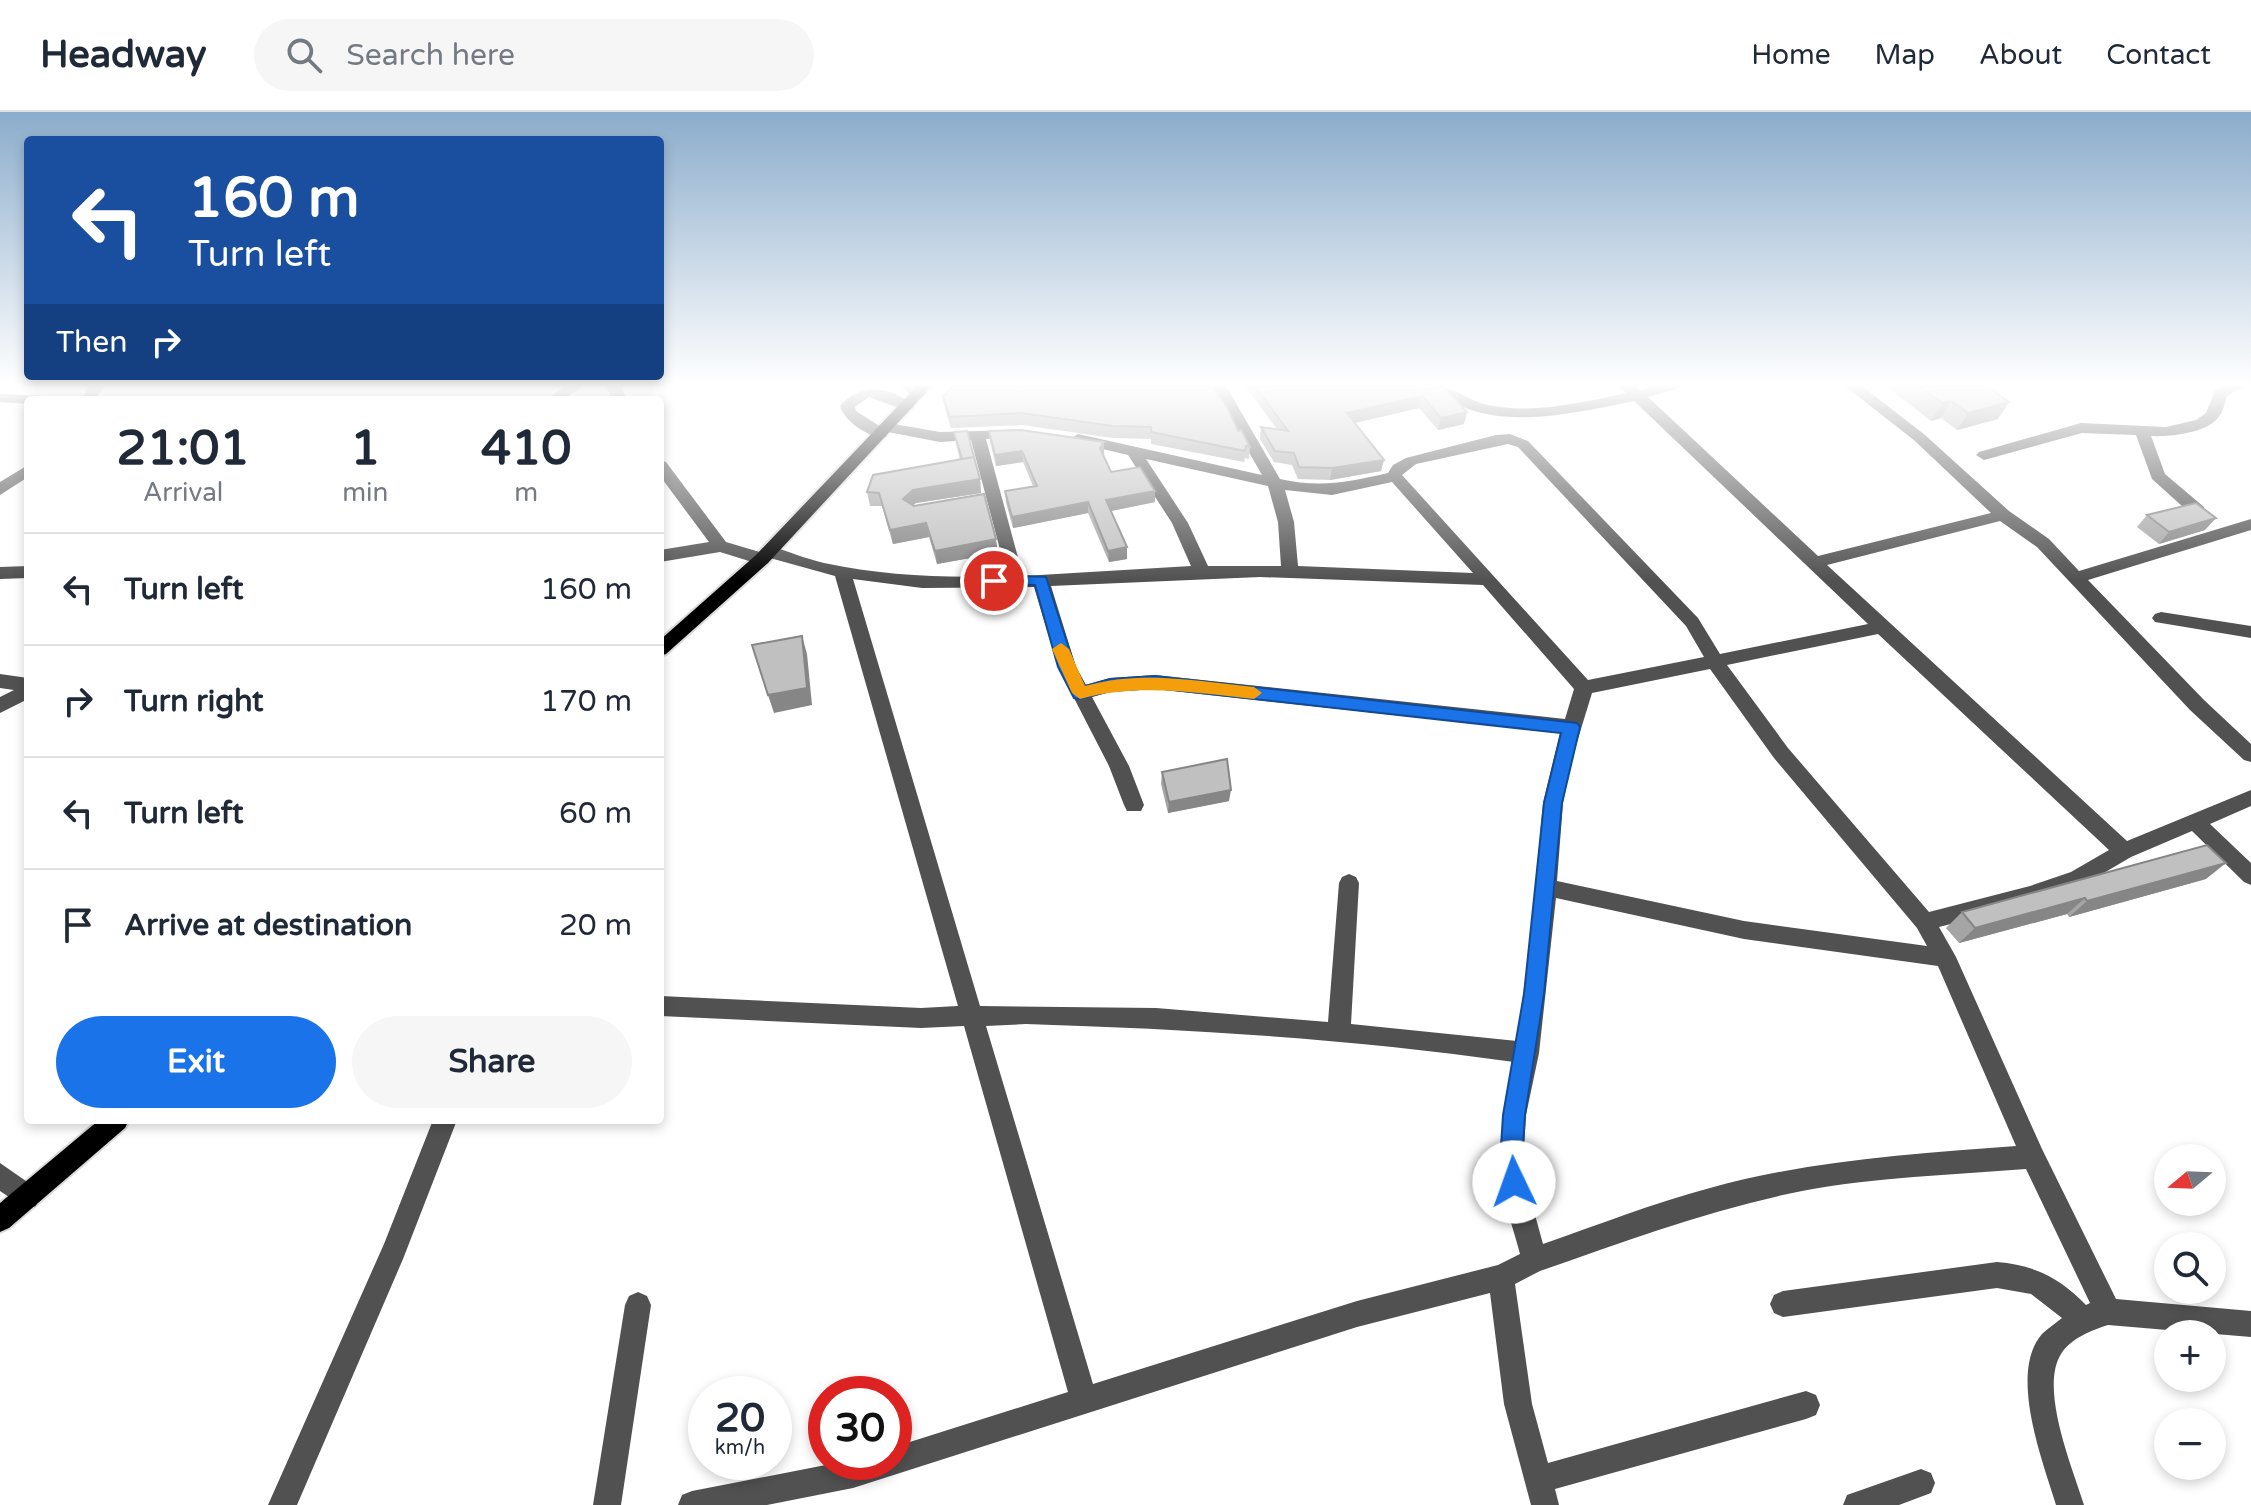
<!DOCTYPE html>
<meta charset="utf-8">
<style>
body{margin:0;font-family:"Varela Round",sans-serif;background:#f6f6f7;color:#1f2937;height:100vh;display:flex;flex-direction:column;font-size:30px;white-space:nowrap}
*{box-sizing:border-box;margin:0}
p{font-size:26px;color:#747a83}
.icon{flex:none;width:44px;height:44px;fill:none;stroke:currentColor;stroke-width:2;stroke-linecap:round;stroke-linejoin:round}
.map{position:relative;flex:1;overflow:hidden}
.drawer{position:absolute;left:24px;top:284px;width:640px;height:728px;display:flex;flex-direction:column;background:#fff;border-radius:8px;box-shadow:0 4px 12px #0003}
.drawer>*{flex:none}
.guide{position:absolute;left:24px;top:24px;width:640px;height:244px;border-radius:8px;box-shadow:0 4px 12px #0003;background:#1a4fa0;color:#fff;overflow:hidden}
.needle{width:52px;rotate:251deg}
.controls{position:absolute;left:2154px;top:1032px;display:grid;gap:16px}
.controls a{display:grid;place-items:center;width:72px;height:72px;border-radius:50%;background:#fff;box-shadow:0 4px 12px #0003;font-size:40px}
.speed{position:absolute;left:688px;top:1264px;display:flex;gap:16px;font-size:40px;font-weight:700;text-align:center}
.speed>*{display:grid;place-content:center;width:104px;height:104px;border-radius:50%;background:#fff;box-shadow:0 4px 12px #0003;line-height:1}
.speed small{font-size:20px;font-weight:400}
.speed .limit{border:12px solid #d22;background:#fff;color:#111}
.pin{position:absolute;display:grid;place-items:center;width:68px;height:68px;color:#fff;margin:-34px;border:4px solid #fff;border-radius:50%;box-shadow:0 2px 8px #0007}
.me{position:absolute;width:88px;margin:-44px;rotate:357deg;stroke-linejoin:round;filter:drop-shadow(0 0 6px #0008)}
.turn{display:flex;align-items:center;gap:28px;height:168px;padding:0 32px;font-size:36px}
.turn .icon{width:104px;height:104px;stroke-width:2.5}
.turn b{display:block;font-size:56px;line-height:68px}
.then{display:flex;align-items:center;height:76px;padding:0 32px;background:#0003;gap:16px;font-size:30px}
.eta{display:flex;justify-content:space-evenly;align-items:center;height:136px;text-align:center}
.eta b{font-size:48px;font-weight:800;line-height:56px}
.primary-button{display:flex;gap:16px;margin-top:auto;padding:16px 32px}
.primary-button a{flex:1;height:92px;border-radius:48px;background:#1a73e8;color:#fff;font-size:32px;font-weight:800;line-height:92px;text-align:center}
.primary-button a+a{background:#f6f6f7;color:#1f2937}
ul{padding:0;list-style:none}
li{display:flex;align-items:center;gap:24px;height:112px;padding:0 32px;border-top:2px solid #e0e1e3}
li div{flex:1}
li b{display:block;font-size:30px}
li em{font-style:normal}
header{display:flex;align-items:center;gap:48px;box-sizing:border-box;height:112px;padding:0 40px;background:#fff;border-bottom:2px solid #e0e1e3}
header strong{font-size:38px}
nav{display:flex;gap:44px;margin-inline-start:auto;font-size:28px}
.search{width:560px;height:72px;background:#f6f6f7;display:flex;align-items:center;gap:20px;box-sizing:border-box;padding:0 28px;border-radius:44px;color:#747a83;font-size:30px}
.map>svg:first-child{display:block}
.lines{fill:none;stroke-linecap:round;stroke-linejoin:round}
.major-casing{stroke:#dbdbdb;stroke-width:4}
.minor{fill:#515151;fill-rule:evenodd}
.major{fill:#000;fill-rule:evenodd}
.wall{fill:#a5a5a5}
.shaded-wall{fill:#868686}
.building{fill:#c0c0c0;stroke:#868686;stroke-width:2}
.route{fill:#1a73e8;stroke:#114b97;stroke-width:2}
.slow{fill:#f59e0b}
</style>
<header>
<strong>Headway</strong>
<div class="search"><svg class="icon" aria-label="search" viewBox="0 0 24 24"><circle cx="10" cy="10" r="6"/><path d="M15 15l6 6"/></svg>Search here</div>
<nav><a>Home</a><a>Map</a><a>About</a><a>Contact</a></nav>
</header>
<div class="map">
<svg width="2251" height="1393" viewBox="0 0 2251 1393">
<rect width="100%" height="100%" fill="#fff"/>
<g class="lines">
<g class="major-casing">
<path id="major" d="M917 274H932L768 451 666 542 660 544V528L756 443Z
M99 1008H129L125 1016 9 1116 0 1120V1091Z"/>
</g>
<path class="minor" d="M89 274H104L95 288H81Z
M565 274H583L563 288H546Z
M606 274H621L627 288H613Z
M901 274H918L925 282 923 285H913Z
M1211 274H1226L1280 367C1320 376 1348 370 1388 361L1393 353 1406 346 1496 323 1510 322 1528 329 1698 506 1720 542 1868 512 1634 289C1574 301 1482 325 1432 274 1455 274 1463 286 1484 292 1529 303 1581 291 1626 281L1619 274H1635L1640 278 1658 274H1686L1648 285 1818 444 1991 401 1915 329 1845 274H1862L1925 323 2009 399 2049 427 2079 459 2251 407V418L2088 468 2204 588 2251 632V650L2244 648 2190 598 2037 435 2000 409 1827 453 2127 729 2251 678V694L2210 712 2251 751V773L2244 770 2192 719 2131 745 2085 772 2030 792 1939 815 1956 845 2042 1037 2116 1187 2251 1199V1225L2108 1213C2092 1218 2071 1226 2061 1242 2039 1277 2073 1357 2084 1393H2056C2043 1350 2008 1261 2042 1222 2048 1216 2056 1211 2062 1206L2031 1182 1997 1176 1783 1205 1774 1201 1770 1192 1774 1183 1783 1179 1997 1150C2034 1153 2060 1166 2086 1193L2090 1191 2026 1057C1952 1063 1875 1065 1802 1079 1711 1097 1626 1129 1540 1159L1515 1172 1532 1292 1548 1351 1806 1279 1816 1283 1820 1293 1816 1303 1806 1307 1555 1377 1559 1393H1531L1504 1292 1490 1181 1357 1215 853 1376 767 1393H678L682 1383 692 1379 841 1350H894V1335L1068 1280 964 914 921 916 660 904V884L921 896 958 894 835 464 770 446 768 451 762 453 720 440 660 450V438L709 430 660 364V348L666 350 726 430 763 441 764 436 770 434C788 439 806 447 824 451 885 464 945 466 1007 464L971 328 940 330 888 320 886 325C871 328 844 309 840 294 860 270 893 274 914 295L907 299 869 285 855 295 856 299 881 315 888 311 940 320 1020 318V324L986 327 1023 464 1191 454 1172 411 1128 343 1073 330 1070 327 1078 322 1262 363ZM1508 332 1518 335 1686 514 1704 545 1588 568 1402 363 1416 352ZM1146 347 1268 374 1278 410 1281 454H1208L1188 411ZM1392 370 1473 461 1298 454 1294 410 1285 378 1332 383ZM1260 465 1483 473 1574 577 1565 607 1155 563 1110 566 1086 573 1076 555 1051 474ZM853 467 922 476 1034 475 1058 555 1109 654 1124 693 1127 699H1141L1144 693 1129 654 1092 585 1110 580 1155 577 1560 621 1543 691 1531 822 1517 929 1351 912 1359 771 1356 765 1349 762 1342 765 1339 771 1328 910 1156 896 980 894ZM1878 522 2109 738 2071 760 2030 774 1929 800 1788 636 1727 553ZM1710 557 1774 646 1917 816 1927 834 1744 809 1557 769 1563 691 1573 643 1592 581ZM1556 786 1744 827 1938 854 2016 1034C1913 1042 1810 1048 1710 1076 1653 1091 1598 1113 1543 1132L1526 1070 1524 1035 1526 1003 1539 941ZM1026 912C1189 917 1353 927 1514 950 1505 989 1497 1027 1502 1068 1504 1093 1514 1118 1520 1142L1498 1153 1357 1189 1093 1272 986 914Z
M2224 274H2245L2227 284C2225 289 2224 298 2220 303 2210 321 2169 325 2151 324L2165 362 2204 395V403H2192L2152 367 2136 323 2082 321 1984 348 1976 343 1979 340 2081 311 2166 315 2196 308 2206 301 2215 278Z
M0 282 47 284 54 288H28V292L0 290Z
M28 353V365L0 383V370Z
M28 454V466L0 467V455Z
M2161 500 2251 514V526L2155 510 2152 506 2155 502Z
M0 562 28 566V587L0 601V585L14 578 0 576Z
M433 1008H457L403 1147 297 1393H268L384 1132Z
M0 1051 36 1076 39 1085 36 1094 27 1097 0 1079Z
M638 1180 647 1184 651 1193 621 1393H593L625 1193 629 1184Z
M1921 1357 1931 1361 1935 1371 1931 1381 1899 1393H1843L1847 1383Z"/>
<use href="#major" class="major"/>
</g>
<path class="wall" d="M1245 274H1421L1464 312 1438 318 1419 296 1355 311 1381 359 1330 368 1298 367 1292 353 1274 350 1260 327 1261 315 1277 317Z
M1886 274H1988L1998 307 1957 318 1941 306 1931 309Z
M943 285 1238 319 1250 335 1249 347 1245 346 1244 350 1151 332V327L1113 326 1022 313 951 316 945 297Z
M989 319 1104 341 1103 343 1111 360 1155 379V390L1111 399 1127 435V447L1109 450 1088 401 1013 416 1006 391 1005 379 1033 374 1023 350 996 354 990 330Z
M954 320 980 367 981 381 916 391 913 393 998 441 937 452 929 425 893 432 882 394H870L867 380 960 348 956 332Z
M2147 403 2205 418 2159 432 2137 415Z
M1162 660 1229 689 1168 701 1161 672Z
M2206 767 2069 805 2067 802 1959 831 1946 816 1962 800Z"/>
<path class="shaded-wall" d="M1422 284 1419 296 1345 313 1347 301Z
M1951 289 1941 306 1931 309 1942 291Z
M2009 290 1998 307 1957 318 1968 301Z
M1467 300 1464 312 1438 318 1441 306Z
M1104 330V341L1100 347V336Z
M1022 339 1023 350 996 354 995 343Z
M1384 348 1381 359 1330 368 1332 356Z
M980 367 981 381 916 391 905 400 903 387 913 378Z
M1155 379V390L1106 400V388Z
M1088 390V401L1013 416 1012 405Z
M2216 406 2205 418 2159 432 2169 420Z
M926 411 929 425 893 432 890 418Z
M996 427 998 441 937 452 935 439Z
M1127 435V447L1109 450 1108 439Z
M802 524 807 542 812 593 774 601 768 583Z
M1231 678 1229 689 1168 701 1169 690Z
M2226 751 2206 767 2069 805 2087 789Z
M2085 786 2067 802 1959 831 1975 816Z"/>
<path class="building" d="M952 274H1211L1227 295 1238 319 1241 318 1250 335 1246 334 1245 339 1151 320V315L1113 314 1021 301 950 305 943 285Z
M1255 274H1421L1424 278 1443 274 1467 300 1441 306 1422 284 1347 301 1384 348 1332 356 1299 355 1294 341 1275 339 1261 315 1288 319Z
M1919 274H1988L2009 290 1968 301 1951 289 1942 291Z
M1021 318 1104 330 1100 336 1111 360 1140 355 1155 379 1106 388 1127 435 1108 439 1088 390 1012 405 1005 379 1037 374 1022 339 995 343 989 319Z
M967 319 974 345 962 347 954 320Z
M974 345 980 367 913 378 903 387 914 394 984 382 996 427 935 439 926 411 890 418 879 381 867 380 873 363Z
M2196 391 2216 406 2169 420 2147 403Z
M802 524 807 576 768 583 752 533Z
M1227 647 1231 678 1169 690 1162 660Z
M2207 733 2226 751 2087 789 2085 786 1975 816 1962 800Z"/>
<linearGradient id="sky" x2="0" y2="1"><stop stop-color="#8baccb"/><stop offset="0.58" stop-color="#fff"/><stop offset="1" stop-color="#fff" stop-opacity="0"/></linearGradient>
<rect width="2251" height="469" fill="url(#sky)"/>
<path class="route" d="M994 463 1046 465 1075 555 1085 574 1110 567 1155 564 1577 611 1580 615 1562 691 1544 882 1525 1003 1523 1035 1525 1070 1522 1078 1514 1081 1506 1078 1501 1035 1503 1003 1524 882 1544 691 1561 621 1155 576 1110 579 1080 587 1074 586 1058 555 1035 473 988 472V465Z"/>
<path class="slow" d="M1061 531 1069 537 1085 574C1141 558 1197 569 1254 575L1262 581 1254 587C1195 581 1139 571 1080 587L1072 581 1052 537Z"/>
</svg>
<div class="controls">
<a><svg class="needle" viewBox="-14 -14 28 28"><path d="M0-13l5 13h-10z" fill="#e53935"/><path d="M0 13l5-13h-10z" fill="#747a83"/></svg></a>
<a><svg class="icon" aria-label="search" viewBox="0 0 24 24"><circle cx="10" cy="10" r="6"/><path d="M15 15l6 6"/></svg></a>
<a>+</a>
<a>−</a>
</div>
<div class="speed"><div>20<small>km/h</small></div><div class="limit">30</div></div>
<div class="pin" style="left:994px;top:469px;background:#d93025"><svg class="icon" aria-label="arrive" viewBox="0 0 24 24"><path d="M6 21V4h12l-3 4 3 4H6"/></svg></div>
<svg class="me" style="left:1514px;top:1070px" viewBox="-20 -20 40 40"><circle r="19" fill="#fff"/><path d="M0-13L10 11 0 6-10 11z" fill="#1a73e8"/></svg>
<div class="guide">
<div class="turn"><svg class="icon" aria-label="left" viewBox="0 0 24 24"><path d="M17 20v-9H6M10 6l-5 5 5 5"/></svg><div><b>160 m</b>Turn left</div></div>
<div class="then">Then<svg class="icon" aria-label="right" viewBox="0 0 24 24"><path d="M7 20v-9h11M14 6l5 5-5 5"/></svg></div>
</div>
<section class="drawer">
<div class="eta">
<div><b>21:01</b><p>Arrival</p></div>
<div><b>1</b><p>min</p></div>
<div><b>410</b><p>m</p></div>
</div>
<ul>
<li><svg class="icon" aria-label="left" viewBox="0 0 24 24"><path d="M17 20v-9H6M10 6l-5 5 5 5"/></svg><div><b>Turn left</b></div><em>160 m</em></li>
<li><svg class="icon" aria-label="right" viewBox="0 0 24 24"><path d="M7 20v-9h11M14 6l5 5-5 5"/></svg><div><b>Turn right</b></div><em>170 m</em></li>
<li><svg class="icon" aria-label="left" viewBox="0 0 24 24"><path d="M17 20v-9H6M10 6l-5 5 5 5"/></svg><div><b>Turn left</b></div><em>60 m</em></li>
<li><svg class="icon" aria-label="arrive" viewBox="0 0 24 24"><path d="M6 21V4h12l-3 4 3 4H6"/></svg><div><b>Arrive at destination</b></div><em>20 m</em></li>
</ul>
<div class="primary-button"><a>Exit</a><a>Share</a></div>
</section>
</div>
